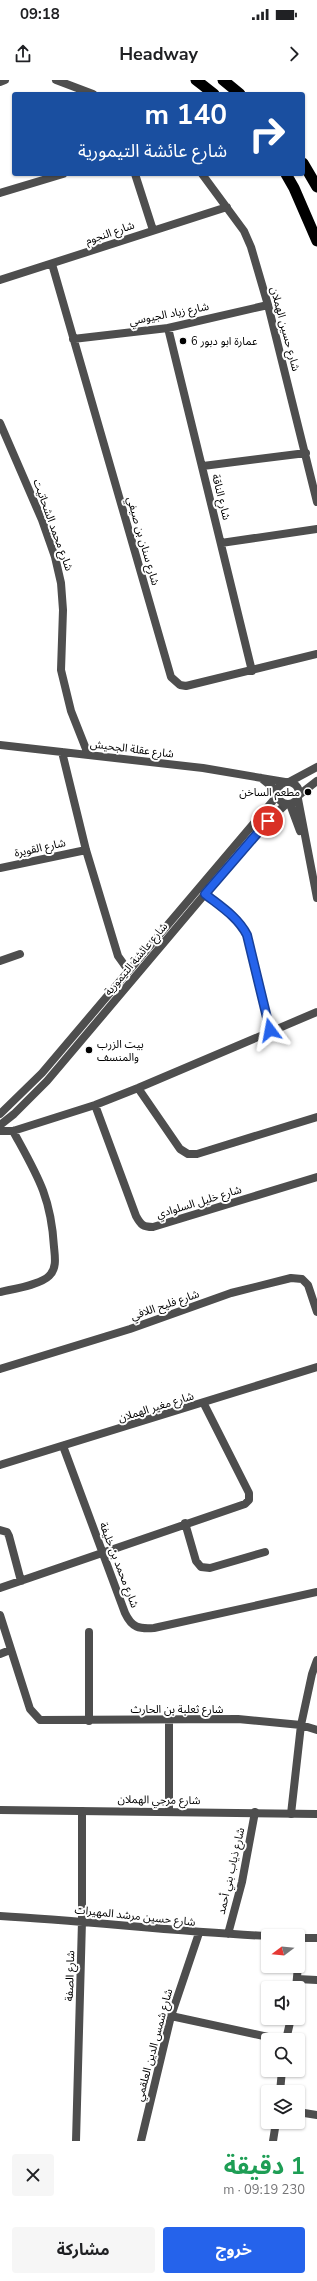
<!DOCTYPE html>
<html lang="ar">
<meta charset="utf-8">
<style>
body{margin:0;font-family:"Nunito Sans","Noto Sans Arabic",sans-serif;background:#f6f6f6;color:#202124;direction:rtl;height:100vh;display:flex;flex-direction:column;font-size:15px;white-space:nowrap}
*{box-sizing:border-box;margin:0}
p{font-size:13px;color:#757577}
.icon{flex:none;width:22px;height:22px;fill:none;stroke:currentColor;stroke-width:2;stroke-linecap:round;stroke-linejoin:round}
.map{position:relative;height:2061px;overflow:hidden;direction:ltr}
.side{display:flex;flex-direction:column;background:#fff;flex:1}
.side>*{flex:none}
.guide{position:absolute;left:12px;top:12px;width:293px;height:84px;border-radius:4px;box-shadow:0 1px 3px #0004;direction:rtl;background:#1a4fa0;color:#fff;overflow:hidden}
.needle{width:26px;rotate:254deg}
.tools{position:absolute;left:261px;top:1849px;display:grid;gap:8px}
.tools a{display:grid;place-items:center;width:44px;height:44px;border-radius:4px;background:#fff;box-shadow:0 1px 3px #0004;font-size:20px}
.pin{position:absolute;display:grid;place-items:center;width:34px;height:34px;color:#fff;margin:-17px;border:2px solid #fff;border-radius:50%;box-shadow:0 1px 4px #0007}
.me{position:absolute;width:44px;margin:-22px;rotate:347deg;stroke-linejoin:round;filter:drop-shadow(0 0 3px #0008)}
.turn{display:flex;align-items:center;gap:14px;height:84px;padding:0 12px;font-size:18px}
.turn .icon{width:52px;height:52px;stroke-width:2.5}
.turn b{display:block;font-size:28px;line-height:34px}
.round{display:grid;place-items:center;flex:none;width:42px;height:42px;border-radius:4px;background:#f6f6f6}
.overview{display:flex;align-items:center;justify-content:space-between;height:68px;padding:0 12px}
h1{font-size:24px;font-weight:700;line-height:30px;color:#1e9e55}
.primary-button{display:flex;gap:8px;margin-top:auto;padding:8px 12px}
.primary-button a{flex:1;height:46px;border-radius:4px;background:#2563eb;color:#fff;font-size:16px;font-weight:700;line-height:46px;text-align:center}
.primary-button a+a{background:#f6f6f6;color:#202124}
.status{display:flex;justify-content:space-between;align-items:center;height:28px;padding:0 20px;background:#fff;direction:ltr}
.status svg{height:11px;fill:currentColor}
header{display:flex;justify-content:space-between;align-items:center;height:52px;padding:0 12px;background:#fff;font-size:18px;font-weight:700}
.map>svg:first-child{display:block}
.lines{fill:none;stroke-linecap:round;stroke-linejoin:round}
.minor{stroke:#4e4e4e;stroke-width:8}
.tertiary{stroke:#4e4e4e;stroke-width:8}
.trunk{stroke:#000;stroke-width:11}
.route-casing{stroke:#184099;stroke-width:10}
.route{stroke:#2563eb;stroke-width:7}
.poi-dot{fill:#000;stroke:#fff;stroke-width:1.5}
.labels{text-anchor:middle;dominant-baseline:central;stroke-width:4;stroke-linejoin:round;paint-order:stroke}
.street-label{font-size:11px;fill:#000;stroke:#fff}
.poi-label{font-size:11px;fill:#000;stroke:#fff;text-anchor:start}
</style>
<div class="status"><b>09:18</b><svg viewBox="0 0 49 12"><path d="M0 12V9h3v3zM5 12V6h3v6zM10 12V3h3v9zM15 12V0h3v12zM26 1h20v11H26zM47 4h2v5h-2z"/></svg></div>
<header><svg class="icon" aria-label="forward" viewBox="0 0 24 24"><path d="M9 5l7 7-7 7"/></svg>Headway<svg class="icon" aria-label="share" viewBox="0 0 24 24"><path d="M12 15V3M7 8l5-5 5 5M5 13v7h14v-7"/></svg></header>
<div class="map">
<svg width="317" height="2061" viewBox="0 0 317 2061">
<rect width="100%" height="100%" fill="#fff"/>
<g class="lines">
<path class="minor" d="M56 0 93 14
M0 2 5 0
M135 94 153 150
M202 94 244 151 251 167 268 225 317 422
M0 113 63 94
M52 184 171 597 180 605 186 606 317 574
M0 200 227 127
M168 248 252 591
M73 259 168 248 268 225
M0 343 42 440 55 477 61 503 63 530 61 590 71 631 88 674
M203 386 306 373
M221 463 317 449
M0 665 203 688 285 702
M62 672 86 770 118 876 128 890
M261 698 277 711
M0 788 86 770
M205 814C220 826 238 837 247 855L270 950
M0 881 20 874
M138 1008 180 1069 188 1074H197L317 1037
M95 1025 136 1136C141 1145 143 1147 153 1147L317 1097
M0 1051H13L95 1025 138 1008 317 932
M0 1212C13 1209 40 1205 49 1196 57 1189 55 1177 54 1167 51 1116 37 1095 13 1051
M0 1289 130 1249 231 1213 291 1198 302 1199 308 1205 317 1232
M63 1366 125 1533C132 1548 139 1549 154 1548L317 1512
M185 1443 196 1481 201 1487 210 1488 265 1472
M0 1450 7 1452 9 1456 21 1501
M0 1508 245 1424 249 1420V1413L204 1324
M0 1535 30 1629 40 1640 238 1639 301 1645 317 1650
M0 1574 10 1570
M169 1640V1731
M89 1641V1552
M291 1734 301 1645 312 1594 317 1580
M0 1836C90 1841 178 1852 268 1856
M228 1854 242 1802 255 1732
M298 1858H317
M298 1880 299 1858
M297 1899 317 1900
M296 1908 298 1886
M171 1936 282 1960
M286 1960 291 1938
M280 2012 282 1990
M298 2032 317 2035
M76 2061 82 1841V1731
M141 2061 171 1936 199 1853
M273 2061 276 2042"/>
<path class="tertiary" d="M277 713a11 11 0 1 1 22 0a11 11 0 1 1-22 0Z
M289 702 317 687
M299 715 317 701
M298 719 317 818
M290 724 300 751
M0 1034 42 993 277 716
M0 1045 14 1034 47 1001 259 750 286 724
M0 1385 317 1287
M0 1730 317 1734"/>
<path class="trunk" d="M196 0 214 14
M223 0 240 14
M303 83 317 107
M286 94 294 108 317 161"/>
</g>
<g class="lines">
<g class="route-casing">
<path id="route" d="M268 741 205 814C220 826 238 837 247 855L270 950"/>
</g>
<use href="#route" class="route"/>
</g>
<g class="poi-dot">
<circle cx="183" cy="261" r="4"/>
<circle cx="308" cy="712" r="4"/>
<circle cx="89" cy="970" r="4"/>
</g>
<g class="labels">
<g class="street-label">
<text transform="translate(110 153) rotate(-19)">شارع النجوم</text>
<text transform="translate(169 234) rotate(-11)">شارع زياد الجيوسي</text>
<text transform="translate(285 249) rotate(75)">شارع حسين الهملان</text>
<text transform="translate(221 417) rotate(76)">شارع الناقة</text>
<text transform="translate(53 445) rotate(70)">شارع محمد الشحاتيت</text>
<text transform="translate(143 461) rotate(74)">شارع سنان بن صيفي</text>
<text transform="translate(132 669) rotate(7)">شارع عقلة الجحيش</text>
<text transform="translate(40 768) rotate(-12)">شارع القويرة</text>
<text transform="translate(136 879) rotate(-50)">شارع عائشة التيمورية</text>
<text transform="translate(199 1122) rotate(-17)">شارع خليل السلوادي</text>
<text transform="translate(165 1225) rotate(-19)">شارع فليح اللافي</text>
<text transform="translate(156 1327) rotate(-17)">شارع مغير الهملان</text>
<text transform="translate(119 1485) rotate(69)">شارع محمد بن خليفة</text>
<text x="177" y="1629">شارع ثعلبة بن الحارث</text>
<text transform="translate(159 1720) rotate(1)">شارع مرجي الهملان</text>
<text transform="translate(231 1791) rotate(-77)">شارع ذياب بني أحمد</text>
<text transform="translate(135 1836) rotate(6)">شارع حسين مرشد المهيرات</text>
<text transform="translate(70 1896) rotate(-88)">شارع الصفة</text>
<text transform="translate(154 1965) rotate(-75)">شارع شمس الدين العلقمي</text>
</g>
<g class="poi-label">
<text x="191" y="261">عمارة ابو دبور 6</text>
<text x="300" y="712" text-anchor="end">مطعم الساخن</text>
<text x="97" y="964">بيت الزرب<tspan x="97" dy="13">والمنسف</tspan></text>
</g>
</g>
</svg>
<div class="tools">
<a><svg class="needle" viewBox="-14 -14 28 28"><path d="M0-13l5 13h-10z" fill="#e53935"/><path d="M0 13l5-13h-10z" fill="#757577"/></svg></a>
<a><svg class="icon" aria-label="sound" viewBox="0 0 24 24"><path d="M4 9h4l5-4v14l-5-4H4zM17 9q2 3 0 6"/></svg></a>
<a><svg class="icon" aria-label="search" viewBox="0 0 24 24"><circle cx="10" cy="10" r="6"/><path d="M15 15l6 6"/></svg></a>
<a><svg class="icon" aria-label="layers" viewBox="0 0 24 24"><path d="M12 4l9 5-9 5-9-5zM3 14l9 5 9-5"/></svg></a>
</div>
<div class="pin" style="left:268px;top:741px;background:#d93025"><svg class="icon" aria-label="arrive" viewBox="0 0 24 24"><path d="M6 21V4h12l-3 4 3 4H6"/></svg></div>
<svg class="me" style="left:270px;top:950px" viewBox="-20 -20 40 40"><path d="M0-17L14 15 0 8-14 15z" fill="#2563eb" stroke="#fff" stroke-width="4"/></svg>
<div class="guide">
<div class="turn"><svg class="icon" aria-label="right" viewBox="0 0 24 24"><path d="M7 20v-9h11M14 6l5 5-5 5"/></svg><div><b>140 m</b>شارع عائشة التيمورية</div></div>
</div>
</div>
<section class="side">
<div class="overview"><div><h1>1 دقيقة</h1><p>230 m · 09:19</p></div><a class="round"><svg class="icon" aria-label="close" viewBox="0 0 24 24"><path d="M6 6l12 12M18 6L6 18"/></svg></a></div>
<div class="primary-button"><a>خروج</a><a>مشاركة</a></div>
</section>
